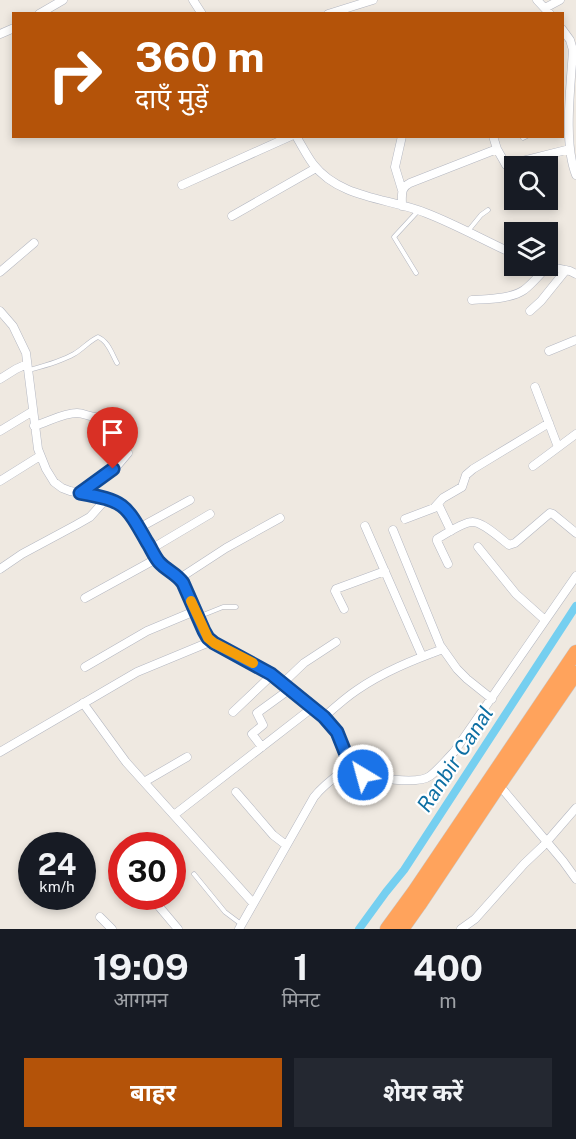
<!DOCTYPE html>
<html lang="hi">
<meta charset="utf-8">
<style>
body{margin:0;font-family:"Public Sans","Noto Sans Devanagari",sans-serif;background:#242831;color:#f1f3f6;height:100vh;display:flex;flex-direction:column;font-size:22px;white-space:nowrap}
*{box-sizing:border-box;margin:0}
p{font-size:20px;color:#9ea1a6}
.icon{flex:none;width:33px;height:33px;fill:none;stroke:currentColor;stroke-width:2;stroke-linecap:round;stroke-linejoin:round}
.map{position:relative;height:929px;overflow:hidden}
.side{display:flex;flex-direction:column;background:#171b24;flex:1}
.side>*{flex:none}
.banner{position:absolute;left:12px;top:12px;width:552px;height:126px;border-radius:0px;box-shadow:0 3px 9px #0003;background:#b45309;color:#fff;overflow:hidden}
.tools{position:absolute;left:504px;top:156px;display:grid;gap:12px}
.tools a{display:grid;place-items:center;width:54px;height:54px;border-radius:0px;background:#171b24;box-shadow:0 3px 9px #0003;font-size:30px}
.speed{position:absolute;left:18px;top:832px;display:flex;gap:12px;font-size:30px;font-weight:700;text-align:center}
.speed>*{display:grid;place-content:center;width:78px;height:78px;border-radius:50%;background:#171b24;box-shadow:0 3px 9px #0003;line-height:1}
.speed small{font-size:15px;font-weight:400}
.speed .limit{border:9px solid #d22;background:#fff;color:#111}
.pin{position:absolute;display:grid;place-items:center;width:51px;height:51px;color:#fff;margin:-62px -26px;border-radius:50% 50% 50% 0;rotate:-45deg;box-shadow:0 0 6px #0007}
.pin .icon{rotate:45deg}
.me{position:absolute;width:66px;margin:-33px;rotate:323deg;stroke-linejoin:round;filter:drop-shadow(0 0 4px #0008)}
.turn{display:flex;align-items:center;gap:21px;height:126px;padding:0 24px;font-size:27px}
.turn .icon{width:78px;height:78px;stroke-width:2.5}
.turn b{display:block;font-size:42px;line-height:51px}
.eta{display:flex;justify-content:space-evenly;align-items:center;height:102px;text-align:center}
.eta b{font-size:36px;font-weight:700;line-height:42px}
.cta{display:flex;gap:12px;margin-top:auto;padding:12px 24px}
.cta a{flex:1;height:69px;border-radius:0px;background:#b45309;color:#fff;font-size:24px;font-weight:700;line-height:69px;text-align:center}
.cta a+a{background:#242831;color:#f1f3f6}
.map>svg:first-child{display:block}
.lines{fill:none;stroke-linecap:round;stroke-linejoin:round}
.canal{stroke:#75cff0;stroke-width:8}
.lane-casing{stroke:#b4b7c1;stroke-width:5}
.street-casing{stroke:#b4b7c1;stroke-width:9}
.highway-casing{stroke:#c9c9c9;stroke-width:15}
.lane{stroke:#fff;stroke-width:4}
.street{stroke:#fff;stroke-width:8}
.highway{stroke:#ffa35c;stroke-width:14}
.route-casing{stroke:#114b97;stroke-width:15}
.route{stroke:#1a73e8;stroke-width:10}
.slow{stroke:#f59e0b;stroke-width:10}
.labels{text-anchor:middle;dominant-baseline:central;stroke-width:4.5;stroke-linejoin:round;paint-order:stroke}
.water-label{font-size:21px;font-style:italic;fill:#0d6fa3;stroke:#fff}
</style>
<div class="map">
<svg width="576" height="929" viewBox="0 0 576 929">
<rect width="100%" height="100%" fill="#efe9e1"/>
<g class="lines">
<path class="canal" d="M359 929 386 892 404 870 576 606"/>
<g class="lane-casing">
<path id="lane" d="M523 138 527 136
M468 231 481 215 488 210
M416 273 394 237 418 211
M29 370C44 366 60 362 74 354 83 349 89 341 98 337 108 341 112 354 117 363
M198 617 223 607H236
M194 874 225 912 241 924"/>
</g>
<g class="street-casing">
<path id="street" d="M193 0 202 14
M537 0 550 14
M545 8 560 0
M39 14 63 0
M328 14 373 0
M562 29 570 40 573 50C571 84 563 143 576 175
M0 34 14 28
M296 136C302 146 307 156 313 164 340 199 389 198 426 213 457 225 485 241 514 254
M493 136 497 149 506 165 570 149
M182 185 291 136
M402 190 395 167 402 136
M402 206C402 195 400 188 410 183L497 149
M232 216 316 168
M545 266 570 271 576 274
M0 272 34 243
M472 300C487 299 511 299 524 290 532 284 540 274 548 266
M0 311 13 326 26 353 38 449 46 469 54 482 62 488 70 491 107 498 124 506 136 521 156 559C164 569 176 573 183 583L204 631 208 637 214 643 271 674 324 717 337 732 350 763 354 770 359 773C372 778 418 785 430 776 438 770 446 760 454 752L576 576
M530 311 541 301 566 270
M549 351 576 340
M0 379 16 369 27 364
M535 387 558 447
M34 426C48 422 63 413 77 413 84 413 89 417 96 417 102 418 109 418 116 418
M0 431 33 411
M533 466 576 434
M0 481 40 456
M80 493 117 466 128 453
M438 504 451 531
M405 519 434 508 443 498 462 487 466 475 473 469 549 423
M365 526 422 656
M139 528 190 500
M393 530 440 645 457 669 467 679 492 699
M478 547 516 594 545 620
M151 549 210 514
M448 564 437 541V539C445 534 464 522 472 522 482 521 501 539 509 545L515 543 550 513 553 514 576 533
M0 569 22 554 76 525 90 517 107 498
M180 578 226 548 280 518
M85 598 156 559
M344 609 335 591 336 589 385 571
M85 667 147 631 195 611
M283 683 304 663 336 642
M83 703 126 762 253 903
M233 712 272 675
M324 717C334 708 345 698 357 690 383 672 413 660 443 649
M262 747 252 734 263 725 257 713 290 689
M0 752 137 672 212 641
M144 782 187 757
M499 785 563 861 576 879
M236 792 273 835 286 845
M174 815 312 708
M151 897 178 929
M100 917 112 929
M239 929 314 797C325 783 338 775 351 765
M461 929 475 919 524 864 543 846 576 808"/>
</g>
<g class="highway-casing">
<path id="highway" d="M387 929 414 892 576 652
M402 929 419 905 497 788 576 673"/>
</g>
<use href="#lane" class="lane"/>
<use href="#street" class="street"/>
<use href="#highway" class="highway"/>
</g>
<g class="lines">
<g class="route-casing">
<path id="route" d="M113 469 80 493C124 501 125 503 147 542 151 548 154 556 159 562 166 570 177 574 183 583L204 631 208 638 214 643 271 674 324 717 337 732 347 757 354 770 363 775"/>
</g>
<use href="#route" class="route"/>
<path class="slow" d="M191 601 208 638 214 643 253 663"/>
</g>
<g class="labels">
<g class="water-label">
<text transform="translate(455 759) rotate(-57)">Ranbir Canal</text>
</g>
</g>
</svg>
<div class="tools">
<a><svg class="icon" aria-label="search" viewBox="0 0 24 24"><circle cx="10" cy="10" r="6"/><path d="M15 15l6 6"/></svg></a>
<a><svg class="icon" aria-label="layers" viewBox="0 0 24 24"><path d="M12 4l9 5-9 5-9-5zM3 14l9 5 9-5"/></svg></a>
</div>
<div class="speed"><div>24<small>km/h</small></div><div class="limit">30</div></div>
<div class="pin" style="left:113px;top:469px;background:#d93025"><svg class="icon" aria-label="arrive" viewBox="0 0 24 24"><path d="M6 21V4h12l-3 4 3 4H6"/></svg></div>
<svg class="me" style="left:363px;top:775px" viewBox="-20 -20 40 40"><circle r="17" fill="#1a73e8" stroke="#fff" stroke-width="3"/><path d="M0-11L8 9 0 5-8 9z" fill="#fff"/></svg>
<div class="banner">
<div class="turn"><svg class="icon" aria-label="right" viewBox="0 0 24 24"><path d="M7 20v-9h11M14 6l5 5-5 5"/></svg><div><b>360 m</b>दाएँ मुड़ें</div></div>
</div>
</div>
<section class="side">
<div class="eta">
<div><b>19:09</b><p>आगमन</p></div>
<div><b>1</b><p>मिनट</p></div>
<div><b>400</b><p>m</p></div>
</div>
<div class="cta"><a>बाहर</a><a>शेयर करें</a></div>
</section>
